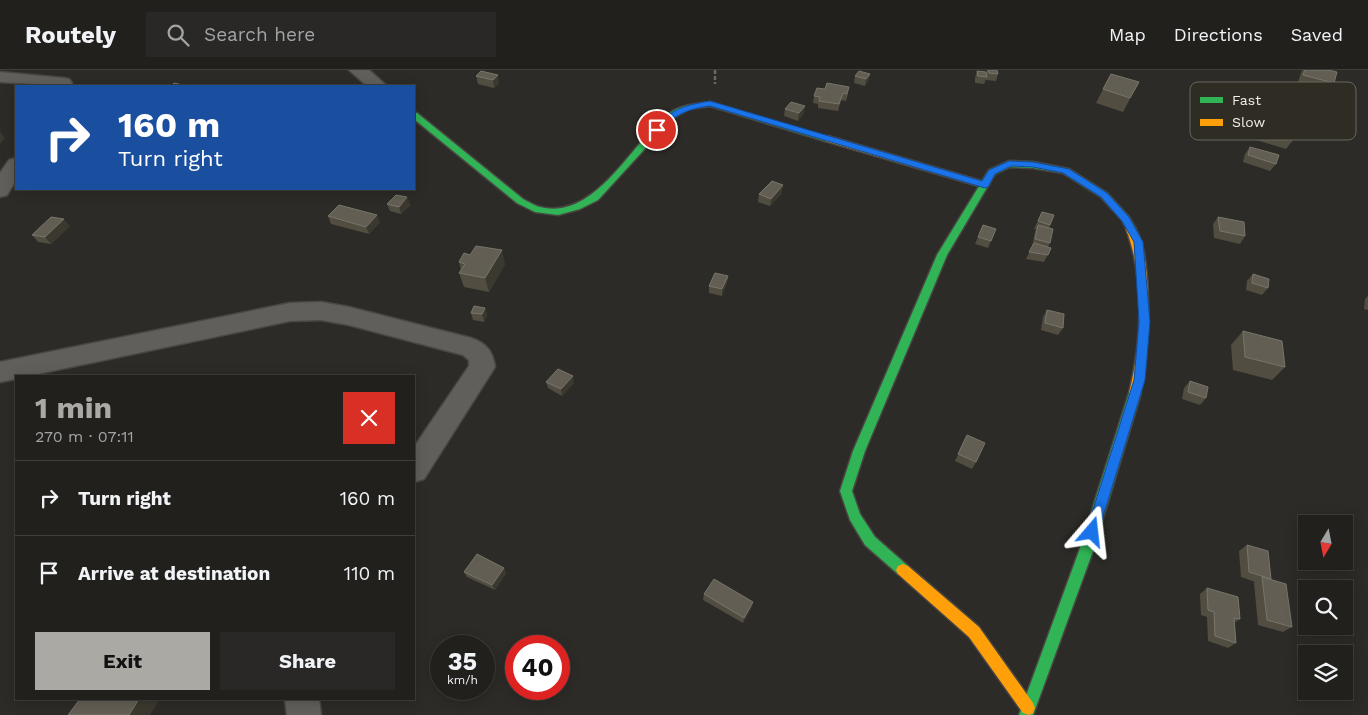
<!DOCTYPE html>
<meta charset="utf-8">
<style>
body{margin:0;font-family:"Work Sans",sans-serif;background:#292826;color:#f1f3f6;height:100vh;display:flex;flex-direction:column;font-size:19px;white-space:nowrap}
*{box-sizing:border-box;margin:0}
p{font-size:16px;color:#a2a3a4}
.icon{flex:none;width:28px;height:28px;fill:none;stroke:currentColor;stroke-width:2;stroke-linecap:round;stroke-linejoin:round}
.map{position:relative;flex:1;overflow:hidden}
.panel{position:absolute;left:15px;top:305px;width:400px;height:325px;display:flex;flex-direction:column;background:#21201d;border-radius:0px;box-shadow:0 2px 12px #0003,0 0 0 1px #3e3e3b}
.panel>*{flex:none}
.hud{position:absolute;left:15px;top:15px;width:400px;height:105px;border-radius:0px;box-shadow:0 2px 12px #0003,0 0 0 1px #3e3e3b;background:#1a4fa0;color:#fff;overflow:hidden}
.needle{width:32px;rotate:190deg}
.buttons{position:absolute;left:1298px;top:445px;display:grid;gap:10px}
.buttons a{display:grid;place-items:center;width:55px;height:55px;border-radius:0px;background:#21201d;box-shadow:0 2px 12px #0003,0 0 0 1px #3e3e3b;font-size:25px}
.speed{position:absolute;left:430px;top:565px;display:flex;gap:10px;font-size:25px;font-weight:700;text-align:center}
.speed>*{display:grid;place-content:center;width:65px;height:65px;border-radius:50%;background:#21201d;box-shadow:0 2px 12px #0003,0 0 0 1px #3e3e3b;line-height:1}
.speed small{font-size:12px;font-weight:400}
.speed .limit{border:8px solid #d22;background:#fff;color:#111}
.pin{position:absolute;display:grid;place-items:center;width:42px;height:42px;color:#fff;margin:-21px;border:2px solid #fff;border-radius:50%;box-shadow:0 1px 5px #0007}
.me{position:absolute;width:55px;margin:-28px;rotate:17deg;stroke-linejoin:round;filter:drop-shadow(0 0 4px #0008)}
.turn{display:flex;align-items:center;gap:18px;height:105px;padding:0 20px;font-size:22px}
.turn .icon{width:65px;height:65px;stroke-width:2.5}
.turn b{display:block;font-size:35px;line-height:42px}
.round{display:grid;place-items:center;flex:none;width:52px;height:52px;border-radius:0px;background:#292826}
.head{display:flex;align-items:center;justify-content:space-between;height:85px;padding:0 20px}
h1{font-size:30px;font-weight:700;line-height:38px;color:#aba9a4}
.button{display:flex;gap:10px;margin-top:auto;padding:10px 20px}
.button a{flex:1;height:58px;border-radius:0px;background:#aba9a4;color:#111;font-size:20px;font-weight:700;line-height:58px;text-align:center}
.button a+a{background:#292826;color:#f1f3f6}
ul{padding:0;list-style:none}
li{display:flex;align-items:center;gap:15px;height:75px;padding:0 20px;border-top:1px solid #3e3e3b}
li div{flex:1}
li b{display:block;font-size:19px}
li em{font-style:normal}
header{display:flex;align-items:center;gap:30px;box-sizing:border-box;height:70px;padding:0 25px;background:#21201d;border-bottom:1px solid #3e3e3b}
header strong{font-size:24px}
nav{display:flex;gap:28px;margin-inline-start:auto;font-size:18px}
.search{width:350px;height:45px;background:#292826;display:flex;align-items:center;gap:12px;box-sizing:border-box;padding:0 18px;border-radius:0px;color:#a2a3a4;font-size:19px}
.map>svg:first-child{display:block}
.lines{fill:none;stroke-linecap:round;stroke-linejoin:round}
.street-casing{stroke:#494743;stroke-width:3}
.fast-casing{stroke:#494743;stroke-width:3}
.slow-casing{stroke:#494743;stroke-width:3}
.path{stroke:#6a6966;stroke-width:2.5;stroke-dasharray:4 2;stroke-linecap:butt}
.street{fill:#605f5b;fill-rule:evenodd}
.fast{fill:#30b455;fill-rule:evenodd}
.slow{fill:#ff9f0a;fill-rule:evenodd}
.wall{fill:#514d41}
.shaded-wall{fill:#3b382f}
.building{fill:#625e53;stroke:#78756a}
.route{fill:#1a73e8;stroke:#114b97}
.key{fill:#2f2c24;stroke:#69665f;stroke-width:1}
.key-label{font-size:14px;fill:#efede8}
</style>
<header>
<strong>Routely</strong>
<div class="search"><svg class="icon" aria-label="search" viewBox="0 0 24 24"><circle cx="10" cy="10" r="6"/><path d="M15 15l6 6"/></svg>Search here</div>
<nav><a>Map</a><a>Directions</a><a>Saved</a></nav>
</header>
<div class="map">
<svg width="1368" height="645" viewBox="0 0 1368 645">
<rect width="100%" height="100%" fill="#2c2b27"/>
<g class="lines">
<g class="street-casing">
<path id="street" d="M349 0H369L387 16H367Z
M0 2 63 8 69 9 72 13 70 16 0 12Z
M16 88V110L7 125 0 127V103L9 90Z
M321 232 349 237 471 268C486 273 493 281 495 297L424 409 414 412V377L469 296V290L463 285 349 255 321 250 290 251 28 306H16V309L0 312V292L290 233Z
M285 629H319L321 645H287Z"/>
</g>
<g class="fast-casing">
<path id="fast" d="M710 32 832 69 831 71H825L710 36 689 39 673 48 598 130 580 139 558 145 535 142 517 133 414 49V43H417L523 129C529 132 535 136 540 137 595 151 631 74 667 45 679 35 695 34 710 32Z
M1009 91 1033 92 1069 99 1107 123 1129 147 1136 159 1131 162 1128 161 1122 150 1101 127 1063 103 1033 98 1010 97 995 104 947 185 865 381 852 421 860 444 875 467 908 496 910 500 908 504 903 506 898 504 865 475 850 450 840 421 853 381 937 185 989 100Z
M1135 319 1139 320 1141 323 1093 481 1033 645H1019L1079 481 1129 323 1131 320Z"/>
</g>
<g class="slow-casing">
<path id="slow" d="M828 66 988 113 989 115 985 118 982 117 825 71V67Z
M1131 156C1155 165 1150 304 1139 326H1131L1129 323C1142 271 1145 209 1126 159Z
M903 494 908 496 979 557 1033 633 1035 638 1033 643 1029 645 1023 643 969 567 898 504 896 500 898 496Z"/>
</g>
<path class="path" d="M715 0V14"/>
<use href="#street" class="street"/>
<use href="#fast" class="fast"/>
<use href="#slow" class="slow"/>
</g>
<path class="wall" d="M987 0H997L998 4 996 11 986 10V9L984 14 975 13V8L977 1 986 2Z
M1302 0H1328L1334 13 1329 20 1298 12Z
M481 1 499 13 494 18 478 14 476 6Z
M870 4 868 11 865 16 854 13 855 6Z
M1139 12 1123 42 1096 33 1103 19Z
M817 18 848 24 846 31 841 30 838 41 818 38V34L813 33 814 26Z
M785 39 804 43 798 51 784 46Z
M1275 40 1297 65 1286 79 1253 69 1256 63 1266 48 1268 49Z
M1250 77 1276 94 1270 101 1243 92 1245 84Z
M782 123 770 136 758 132 759 124Z
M407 127 410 135 401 144 390 141 387 134Z
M1042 142 1054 145 1049 158 1050 173 1048 177 1051 178 1044 192 1026 189 1032 177 1035 162 1036 159H1034Z
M328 146 380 152 369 164 331 154Z
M1218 147 1245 166 1240 174 1214 168 1213 154Z
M983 155 996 159 988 178 975 174Z
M70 156 51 174 38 172 32 165Z
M470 185 505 194 489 222 464 217 459 203 461 200 459 192Z
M1253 204 1268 218 1262 225 1246 220 1247 211Z
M728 206 727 213 722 226 709 223V216Z
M1368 226V240L1364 239 1365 229Z
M485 238 487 245 484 252 473 250 471 243Z
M1047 240 1063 258 1058 265 1041 260 1043 247Z
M1243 261 1285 297 1272 310 1233 300 1231 275Z
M1190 311 1206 328 1200 335 1182 329 1184 318Z
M546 312 574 313 562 326 548 318Z
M964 371 976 392 972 399 955 391Z
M1247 475 1271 509H1269L1292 557 1283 562 1258 555 1254 513 1255 512 1241 507 1239 481Z
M464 502 506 503 495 520 467 507Z
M1207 518 1240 549 1234 553 1236 573 1228 578 1208 571 1207 547 1201 545 1200 524Z
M704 524 752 537 743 553 703 530Z"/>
<path class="shaded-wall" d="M870 4 868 11 865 16 866 9Z
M498 5 499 13 494 18 493 10Z
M805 36 804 43 798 51 799 43Z
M0 62 5 68 0 74Z
M783 115 782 123 770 136 771 129Z
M407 127 410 135 401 144 399 137Z
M377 145 380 152 369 164 366 157Z
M64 149 70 156 51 174 45 167Z
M502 180 505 194 489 222 485 208Z
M728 206 727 213 722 226V219Z
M485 238 487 245 484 252 482 244Z
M573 306 574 313 562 326 561 319Z
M504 498 506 503 495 520 492 515Z
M753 532 752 537 743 553 744 548Z
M139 629H160L150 645H129Z"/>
<path class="building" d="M988 0H997L998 4 989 3Z
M1305 0H1328L1337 2 1334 13 1303 5Z
M481 1 498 5 493 10 476 6Z
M859 1 870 4 866 9 855 6Z
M977 1 986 2 987 7 978 6Z
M1111 4 1139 12 1130 28 1103 19Z
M174 13 187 16H171Z
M827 13 849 17 847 24 843 23 839 34 819 31 820 27 814 26 817 18 825 19Z
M791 32 805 36 799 43 785 39Z
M1250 77 1279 85 1276 94 1248 85Z
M772 111 783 115 771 129 759 124Z
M396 125 407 127 399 137 387 134Z
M339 135 377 145 366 157 328 146Z
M1042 142 1054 145 1050 155 1038 151Z
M51 147 64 149 45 167 32 165Z
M1218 147 1244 152 1245 166 1220 161Z
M983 155 996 159 991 171 978 167Z
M1038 155 1053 159 1050 173 1035 169Z
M1034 173 1051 178 1048 185 1029 182Z
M476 176 502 180 485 208 459 203 465 194 459 192 464 183 470 185Z
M715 203 728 206 722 219 709 216Z
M1253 204 1269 209 1268 218 1252 213Z
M474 236 485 238 482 244 471 243Z
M1047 240 1064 244 1063 258 1045 253Z
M1243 261 1282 271 1285 297 1245 287Z
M558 299 573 306 561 319 546 312Z
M1190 311 1208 317 1206 328 1188 322Z
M967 365 985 373 976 392 958 384Z
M1247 475 1268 481 1271 509 1249 502Z
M477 484 504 498 492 515 464 502Z
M1262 507 1286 514 1292 557 1267 550Z
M714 509 753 532 744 548 704 524Z
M1207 518 1238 527 1240 549 1234 548 1236 573 1215 566 1214 542 1208 540Z
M80 629H139L129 645H68Z"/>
<path class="route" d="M710 31 982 111 989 100 1009 91 1033 92 1069 99 1107 123 1129 147 1143 172 1150 252 1145 310 1097 466 1092 468 1088 466 1086 462 1134 310 1139 252 1134 172 1122 151 1101 127 1063 103 1033 97 1011 96 995 104 988 117 985 118 710 36C688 39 675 44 660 61L653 60C669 39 686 35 710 31Z"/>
<rect x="1190" y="12" width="166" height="58" rx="8" class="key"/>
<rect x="1200" y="27" width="23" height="6" fill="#30b455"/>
<rect x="1200" y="49" width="23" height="7" fill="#ff9f0a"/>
<g class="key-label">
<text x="1232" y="35">Fast</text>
<text x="1232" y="57">Slow</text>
</g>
</svg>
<div class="buttons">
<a><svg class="needle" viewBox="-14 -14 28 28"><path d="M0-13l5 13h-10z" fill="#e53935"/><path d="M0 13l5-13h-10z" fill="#a2a3a4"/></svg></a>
<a><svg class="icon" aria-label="search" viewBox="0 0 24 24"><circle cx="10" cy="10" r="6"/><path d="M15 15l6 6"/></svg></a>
<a><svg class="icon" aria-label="layers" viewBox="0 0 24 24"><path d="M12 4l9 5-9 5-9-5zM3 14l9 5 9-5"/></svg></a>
</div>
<div class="speed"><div>35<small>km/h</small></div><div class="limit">40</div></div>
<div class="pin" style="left:657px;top:60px;background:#d93025"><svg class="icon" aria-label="arrive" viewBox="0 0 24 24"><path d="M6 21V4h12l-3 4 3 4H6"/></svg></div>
<svg class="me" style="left:1092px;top:462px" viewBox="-20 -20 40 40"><path d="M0-17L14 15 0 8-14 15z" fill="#1a73e8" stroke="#fff" stroke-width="4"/></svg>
<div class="hud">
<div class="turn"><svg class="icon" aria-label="right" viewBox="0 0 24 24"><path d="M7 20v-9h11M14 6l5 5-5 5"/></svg><div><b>160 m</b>Turn right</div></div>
</div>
<section class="panel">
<div class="head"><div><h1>1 min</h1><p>270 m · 07:11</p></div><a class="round" style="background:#d93025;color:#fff"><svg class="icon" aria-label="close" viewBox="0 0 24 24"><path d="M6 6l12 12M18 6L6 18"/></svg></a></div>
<ul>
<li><svg class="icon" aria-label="right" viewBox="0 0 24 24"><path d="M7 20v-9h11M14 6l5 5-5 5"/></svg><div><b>Turn right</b></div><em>160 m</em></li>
<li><svg class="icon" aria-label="arrive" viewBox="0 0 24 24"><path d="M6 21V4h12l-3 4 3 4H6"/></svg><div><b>Arrive at destination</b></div><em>110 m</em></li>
</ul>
<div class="button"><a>Exit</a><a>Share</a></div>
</section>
</div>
